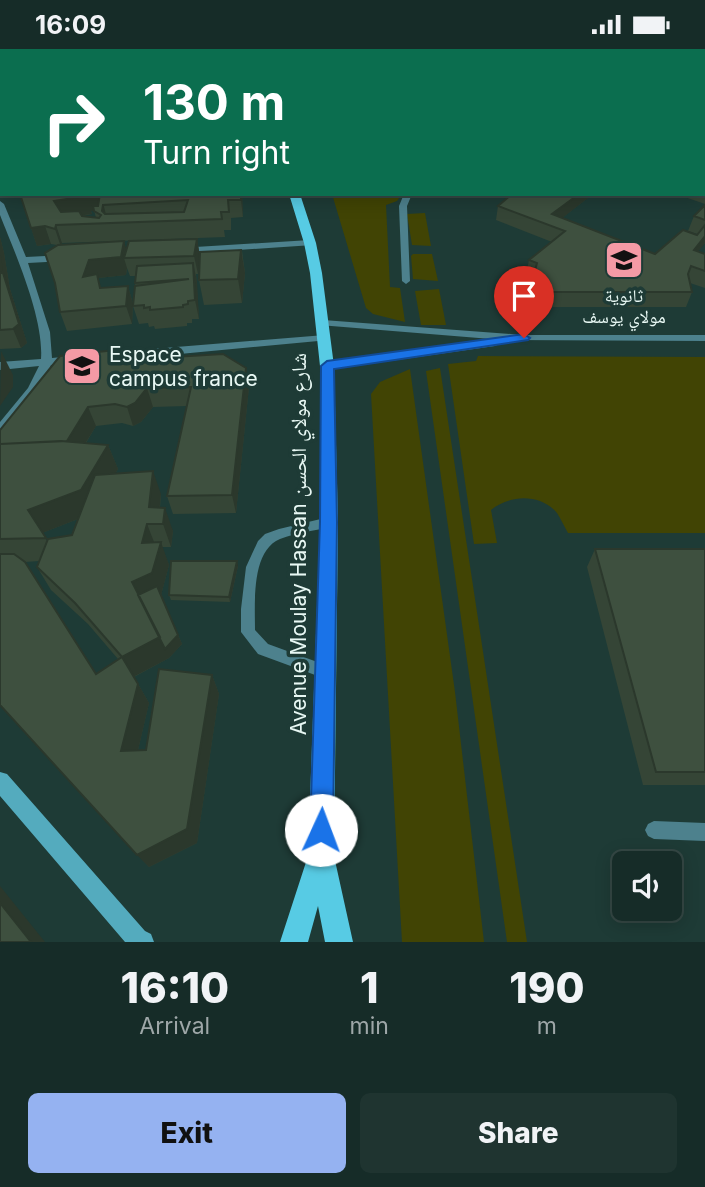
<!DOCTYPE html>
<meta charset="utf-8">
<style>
body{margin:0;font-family:Inter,"Noto Naskh Arabic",sans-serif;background:#1f3430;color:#f1f3f6;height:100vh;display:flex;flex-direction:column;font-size:26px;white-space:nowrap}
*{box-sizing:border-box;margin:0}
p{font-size:23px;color:#9ea7a8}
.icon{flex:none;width:38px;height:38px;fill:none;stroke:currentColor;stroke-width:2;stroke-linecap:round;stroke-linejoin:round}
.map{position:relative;height:893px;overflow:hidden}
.sheet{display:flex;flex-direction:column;background:#162c28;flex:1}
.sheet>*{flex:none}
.top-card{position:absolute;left:0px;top:0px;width:705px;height:147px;box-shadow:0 4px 18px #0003,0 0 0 2px #354845;background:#0b6e4f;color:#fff;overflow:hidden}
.controls{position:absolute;left:612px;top:802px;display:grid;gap:14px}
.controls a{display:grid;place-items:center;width:70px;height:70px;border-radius:10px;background:#162c28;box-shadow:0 4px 18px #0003,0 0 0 2px #354845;font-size:35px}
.pin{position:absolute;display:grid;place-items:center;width:60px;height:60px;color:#fff;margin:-72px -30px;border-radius:50% 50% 50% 0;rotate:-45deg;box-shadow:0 0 7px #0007}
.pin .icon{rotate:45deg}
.me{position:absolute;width:77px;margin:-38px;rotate:2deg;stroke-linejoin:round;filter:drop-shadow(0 0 5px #0008)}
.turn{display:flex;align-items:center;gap:24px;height:147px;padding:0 28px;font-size:32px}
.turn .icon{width:91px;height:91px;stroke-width:2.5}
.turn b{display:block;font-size:49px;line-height:60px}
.eta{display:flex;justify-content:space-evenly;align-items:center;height:119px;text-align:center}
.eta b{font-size:42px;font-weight:800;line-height:49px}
.action{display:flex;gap:14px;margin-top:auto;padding:14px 28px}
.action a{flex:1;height:80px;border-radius:10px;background:#95b2f1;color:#111;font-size:28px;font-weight:800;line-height:80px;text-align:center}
.action a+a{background:#1f3430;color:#f1f3f6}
.status{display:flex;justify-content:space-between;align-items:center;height:49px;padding:0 35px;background:#162c28;direction:ltr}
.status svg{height:19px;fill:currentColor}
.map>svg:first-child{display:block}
.green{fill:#414404}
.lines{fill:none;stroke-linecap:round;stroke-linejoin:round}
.lane{fill:#4d818d;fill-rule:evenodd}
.street{fill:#4d818d;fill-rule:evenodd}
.secondary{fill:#54abbe;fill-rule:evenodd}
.primary{fill:#57cbe4;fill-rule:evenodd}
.wall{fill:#354536;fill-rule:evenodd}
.shaded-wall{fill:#2b382c}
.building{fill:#3e503f;stroke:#2b382c;stroke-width:2;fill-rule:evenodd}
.route{fill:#1a73e8;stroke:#114b97;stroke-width:2}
.labels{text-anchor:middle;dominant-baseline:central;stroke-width:7;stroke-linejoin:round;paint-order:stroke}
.far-poi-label{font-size:18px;fill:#e8f8f4;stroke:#1e3b36}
.poi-label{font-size:21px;fill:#e8f8f4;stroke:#1e3b36;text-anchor:start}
.street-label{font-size:21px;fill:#e8f8f4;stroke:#1e3b36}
</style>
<div class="status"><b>16:09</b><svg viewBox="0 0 49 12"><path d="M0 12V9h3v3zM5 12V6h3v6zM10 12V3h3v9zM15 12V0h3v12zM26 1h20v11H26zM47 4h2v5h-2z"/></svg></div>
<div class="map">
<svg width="705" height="893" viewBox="0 0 705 893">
<rect width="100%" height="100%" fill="#1e3b36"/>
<path class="green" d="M332 145H402L397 152 386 156 390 238 400 239 405 273 373 265 366 259Z
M425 164 431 197 412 196 407 165Z
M413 205H432L438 232 413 230 411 207Z
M439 240 446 276H421L415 242Z
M478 307 705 308V484H568C564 477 561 470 557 464 540 444 509 446 491 461L497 494 474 495 448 315 476 312Z
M440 319 527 893H507L426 322Z
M410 320 455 643 484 893H402L371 345 380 333Z"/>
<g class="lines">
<path class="lane" d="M538 0H544L546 2H540Z
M0 109H2V113H0Z
M404 145H412L407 157 410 232 406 235 402 232 399 157Z
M329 468 333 469 335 473 333 477C316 482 297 483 280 490 251 502 255 554 255 581L268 595 331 618 333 623 331 628 326 630 258 605 241 583V560L246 518 258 492 265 485 279 480Z
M654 772 705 774V792L654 790 648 787 645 781 648 775Z"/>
<path class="street" d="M75 0H81V2H75Z
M396 0H402L403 2H397Z
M553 0H560L552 2Z
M638 0H644L645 2H639Z
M704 61H705V66H704Z
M0 152 4 155 26 208 65 206 70 209 65 212 28 214 50 283 52 309 72 307 78 311 72 315 51 316C42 343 22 363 5 384L0 386V373L28 339 39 317 0 321V313L41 310C44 269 15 204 0 166Z
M310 191 313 192V196L179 205 174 202 179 199Z
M323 271 524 286H705V292L499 291V295L495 297 327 321 323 320V314L491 290 319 276 317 274Z
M325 286 329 287V291L127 310 121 306 127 302Z"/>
<path class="secondary" d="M0 44H2V48H0Z
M0 118H2V124H0Z
M0 130H2V136H0Z
M0 723 7 725 145 882 151 885 154 893H125L0 747Z"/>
<path class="primary" d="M209 0H217L218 2H210Z
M289 145H300L316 194 322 224 334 317 338 473 334 807 353 893H325L318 857 308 893H280L308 807 320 473V317L310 224 304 194Z"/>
</g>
<path class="wall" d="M0 0H16L17 2H2V36L0 35Z
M704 119H705V155L676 145H704Z
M20 145H242L243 168 231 169V181H224L225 188 62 194V196L126 202 197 190 200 207 242 202 245 224 242 254 204 256 199 231 200 210 198 225H196L199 270H192V274H187V277L155 280 154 277 149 278 148 274 139 275 133 257 136 227H130L127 219 126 226 98 229 101 239 128 237 133 255 132 275 67 282 60 263 57 196 51 195 37 197ZM94 161 96 169 82 167 92 165 91 162Z
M512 145H593L562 169 655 205 697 186V185L688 182 694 167 705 156V194L698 202 705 205V239L690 234 692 243 686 258H525L520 239 523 225H526L529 211 552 193 496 171 498 157Z
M0 188 4 204 10 240 27 294 21 299 0 300Z
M60 307 249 338 236 464 173 465 167 447 187 357 153 358 141 373 133 377 122 374 96 377 86 394 108 396 118 420 115 425 161 445 160 459 173 482 171 498H162L169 516 161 546 182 595 169 609 134 628 149 654 138 701H146L212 626 219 645 197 794 149 818 0 656V381ZM78 470 72 486 47 492 42 484ZM39 512 37 518 51 541 88 575 118 610 96 625 25 513Z
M595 500H705V736H643L587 518Z
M238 517 230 553 171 551 169 546Z"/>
<path class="shaded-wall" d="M0 0H16L17 2H2L0 17Z
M86 145H101L108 174 102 162V160L91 162 92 165 60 169 54 152Z
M241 145H242L243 168 241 151Z
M579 145H593L552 177V165Z
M56 176 62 194 61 198 55 180Z
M45 177 51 195 37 197 31 179Z
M705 187V194L688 215 694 201Z
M0 188 4 204 10 240 27 294 21 299 13 280 0 242Z
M197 190 200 208 198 225 194 207Z
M124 192 129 209H124L127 219 126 226 98 229 102 244 83 228 89 211Z
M241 201 245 224 242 254 238 230Z
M193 214 197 232 199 270 195 251Z
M128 237 133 255 132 275 126 257Z
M1 302 13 326V338L0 357Z
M246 319 249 338 236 464 232 446Z
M147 339 153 358 141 373 133 377 127 358Z
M88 358 96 377 72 416 63 397Z
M108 396 118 420 93 464 42 484 28 461Z
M153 422 161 445 158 475 149 458Z
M165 459 173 482 171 498 163 475Z
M147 475 156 498 142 494Z
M161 493 169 516 161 546 142 555 132 533Z
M237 512 238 517 230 553 229 548Z
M178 586 182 595 169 609 133 628 122 608 160 588Z
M212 626 219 645 197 794 149 818 137 806Z
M138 635 149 654 134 718 121 702Z
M0 837 45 893H31L0 854Z"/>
<path class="building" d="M48 0H70L71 2H48Z
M92 0H192L180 2H101L100 0 92 1Z
M254 0H323L328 2H255Z
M482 0H492L498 2H478Z
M0 2H2V21H0Z
M20 145H86V147L54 152 61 163 79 162 82 167 99 169 101 166 94 162 93 157H98L100 145H241V151H228L229 163H221L222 170 56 176 55 180 45 177 31 179ZM188 151 184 163 105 165 102 162 103 156Z
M512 145H579L552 165 655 205 683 181 697 186 705 176V187L694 201 705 205V222L691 217 688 225 692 243H529L523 225H534L537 214 529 211 565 182 498 157Z
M705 156V171L694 167Z
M197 190 194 207 124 209 129 192Z
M124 192 121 208 89 211 83 228 97 225 100 239 128 237 126 257 60 263 55 234 45 204 58 196Z
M241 201 238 230 199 231 200 203Z
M0 207 2 221 0 222Z
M193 214 195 251 188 252V255L183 256V258L150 261V258L144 259V256L133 257 135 237 189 230 135 234 137 217Z
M0 224H3L19 275 13 280 0 281Z
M116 301 173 308 223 305 246 319 232 446 167 447 191 338 147 339 135 354 127 358 115 355 88 358 67 392 0 395V381L60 307Z
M61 392 108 396 81 441 28 461 46 489 0 490V395Z
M153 422 149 458 165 459 163 475H147L142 494 161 493 152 524 132 533 160 588 122 608 75 554 37 518 48 490 72 486 95 426Z
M595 500H705V723H656Z
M0 505H14L25 513 96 625 122 608 138 635 121 702 146 701 159 620 212 626 187 780 137 806 0 656Z
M171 512H237L229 548 169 546Z
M157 537 178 586 165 600 138 546Z
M0 854 31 893H0Z"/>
<path class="route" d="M524 285 530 289 528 291 334 320 337 473 333 781 329 789 321 792 314 789 310 781 320 473 321 317 327 312Z"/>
<defs>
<g id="school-square" transform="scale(2.0125)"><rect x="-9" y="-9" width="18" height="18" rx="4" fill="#f49aa5" stroke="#1e3b36"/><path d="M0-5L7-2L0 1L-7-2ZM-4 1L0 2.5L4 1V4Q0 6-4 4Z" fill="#111"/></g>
</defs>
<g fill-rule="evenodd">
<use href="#school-square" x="624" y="211"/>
<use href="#school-square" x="82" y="317"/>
</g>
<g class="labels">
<g class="far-poi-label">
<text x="624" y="246">ثانوية<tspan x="624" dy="21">مولاي يوسف</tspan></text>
</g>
<g class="poi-label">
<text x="109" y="305">Espace<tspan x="109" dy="24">campus france</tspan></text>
</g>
<g class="street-label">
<text transform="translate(298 495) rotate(-90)">Avenue Moulay Hassan شارع مولاي الحسن</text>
</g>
</g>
</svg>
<div class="controls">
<a><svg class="icon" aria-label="sound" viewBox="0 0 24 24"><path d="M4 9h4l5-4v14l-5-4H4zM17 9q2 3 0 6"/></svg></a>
</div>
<div class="pin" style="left:524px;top:289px;background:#d93025"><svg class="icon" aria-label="arrive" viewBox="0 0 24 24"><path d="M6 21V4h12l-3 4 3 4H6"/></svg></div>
<svg class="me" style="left:321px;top:781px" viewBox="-20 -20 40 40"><circle r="19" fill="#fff"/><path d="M0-13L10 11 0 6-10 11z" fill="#1a73e8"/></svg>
<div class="top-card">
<div class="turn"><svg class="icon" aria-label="right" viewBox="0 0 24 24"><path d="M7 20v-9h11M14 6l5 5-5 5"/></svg><div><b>130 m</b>Turn right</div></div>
</div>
</div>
<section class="sheet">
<div class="eta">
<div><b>16:10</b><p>Arrival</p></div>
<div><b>1</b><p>min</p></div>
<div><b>190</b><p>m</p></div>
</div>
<div class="action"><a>Exit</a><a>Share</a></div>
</section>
